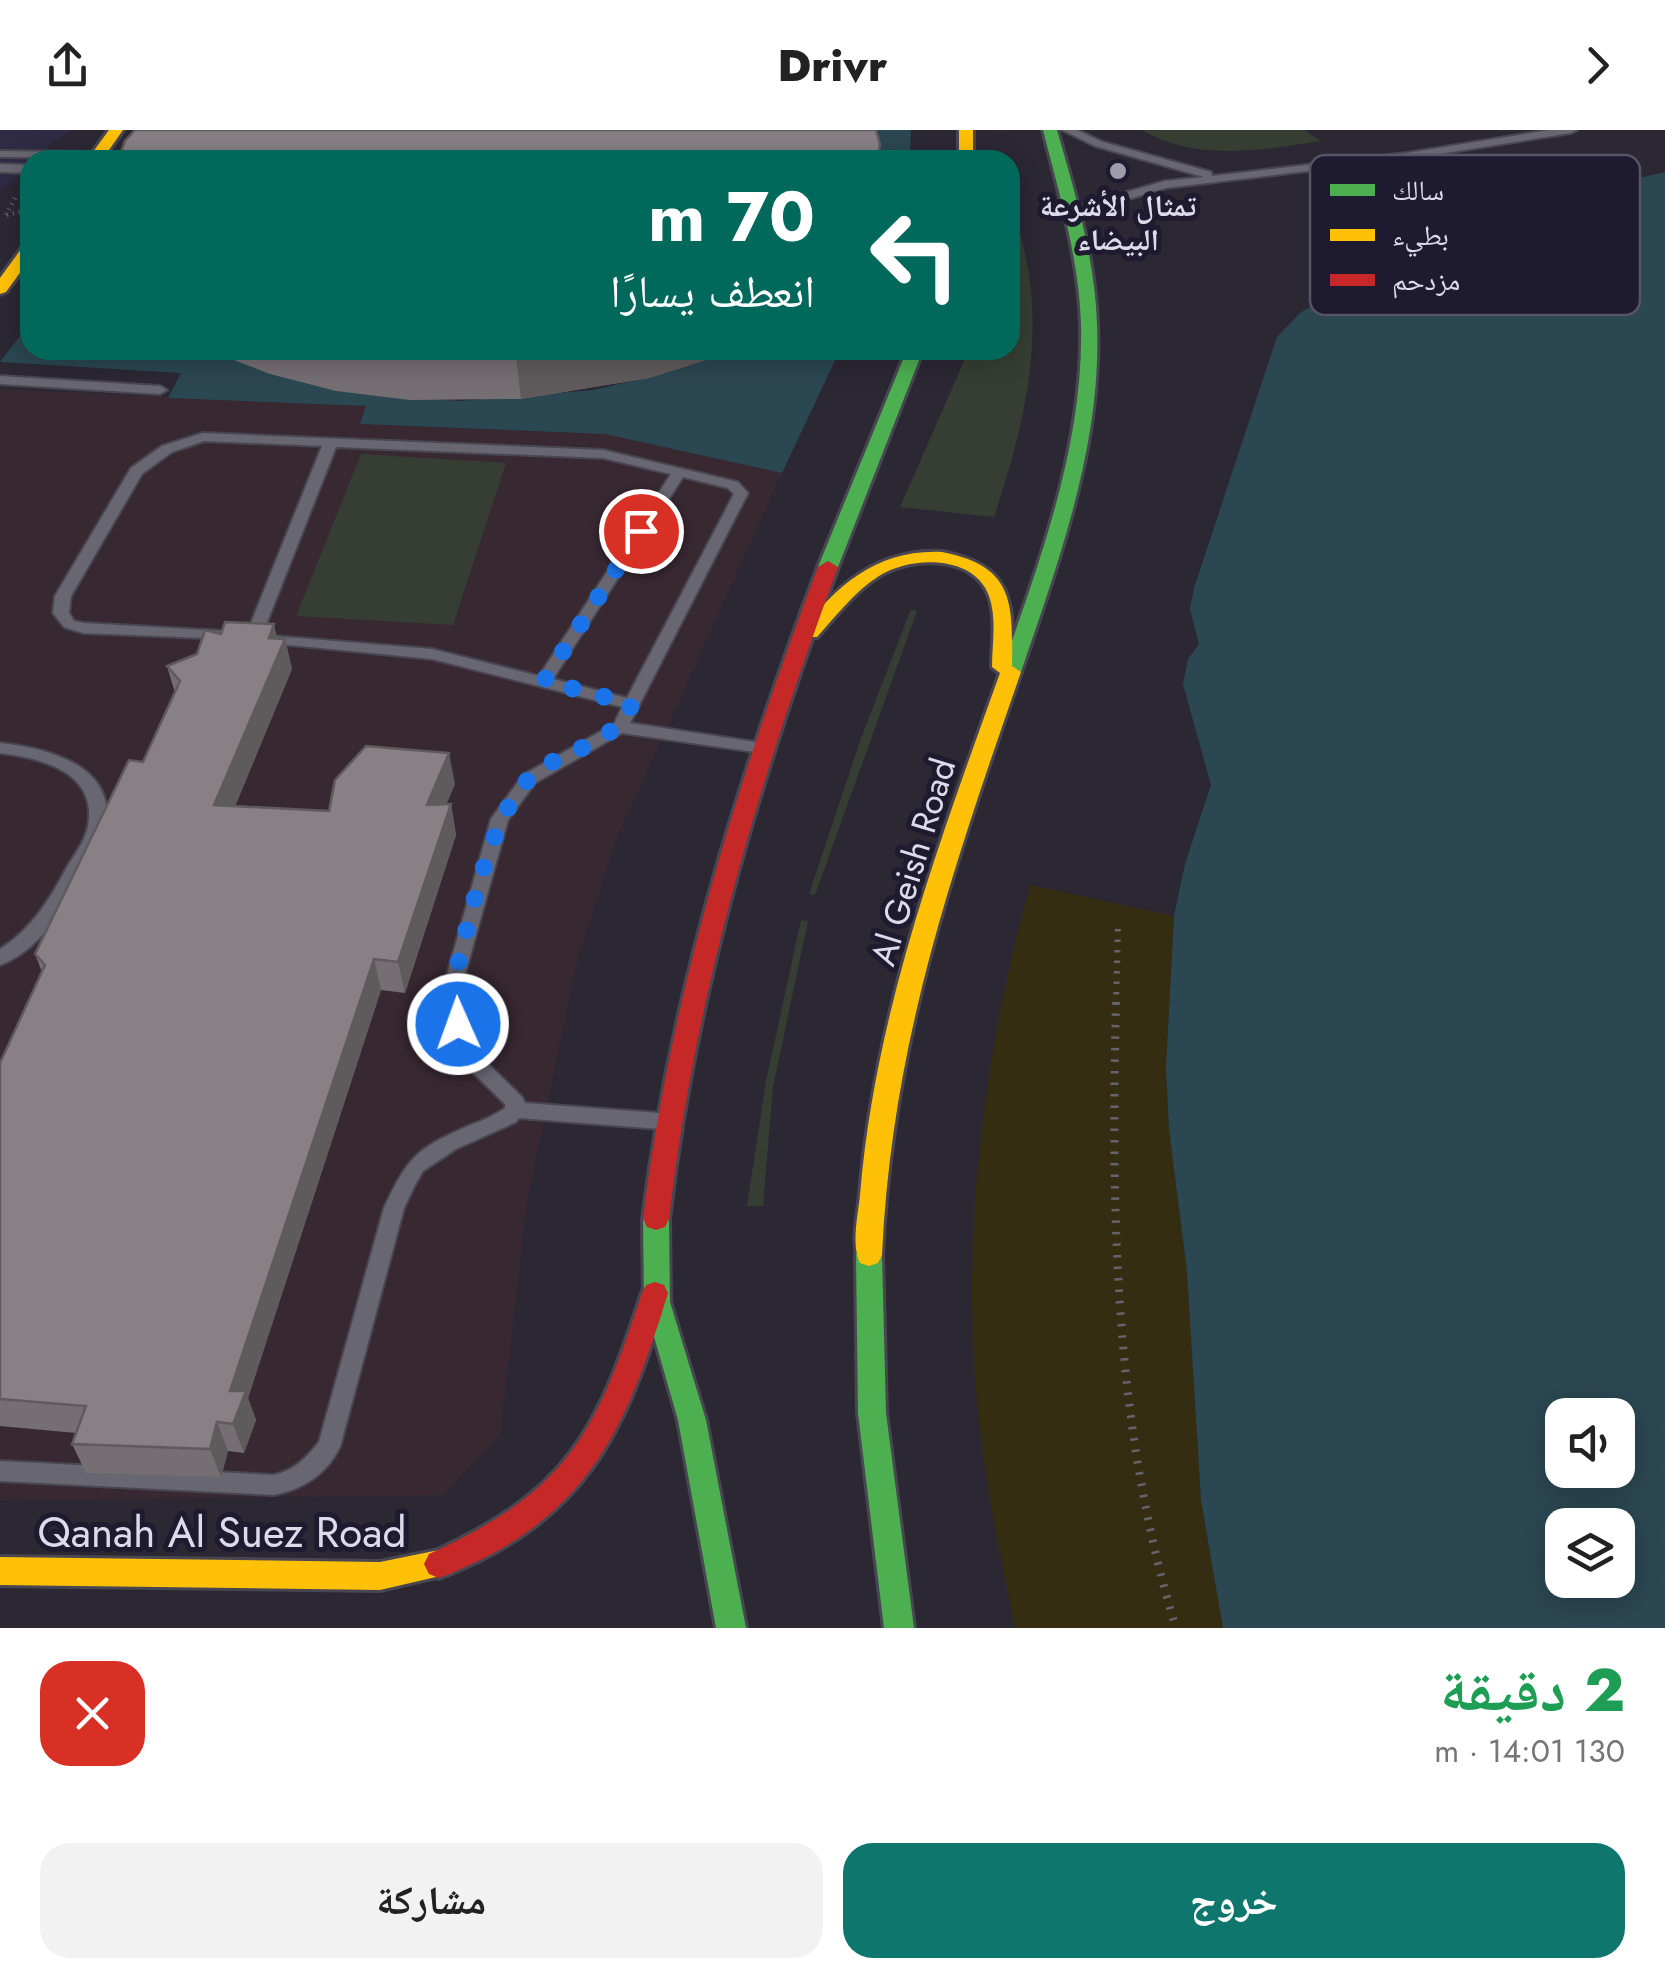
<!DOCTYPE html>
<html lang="ar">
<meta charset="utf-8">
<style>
body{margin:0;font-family:Jost,"Noto Naskh Arabic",sans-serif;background:#f2f2f2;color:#222;direction:rtl;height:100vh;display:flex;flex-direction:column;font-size:38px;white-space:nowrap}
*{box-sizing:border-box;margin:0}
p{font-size:32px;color:#767676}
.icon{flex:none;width:55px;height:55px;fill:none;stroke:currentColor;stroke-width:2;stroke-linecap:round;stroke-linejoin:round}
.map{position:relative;height:1498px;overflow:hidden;direction:ltr}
.sheet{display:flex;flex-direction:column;background:#fff;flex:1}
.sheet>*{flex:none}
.banner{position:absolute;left:20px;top:20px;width:1000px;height:210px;border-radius:30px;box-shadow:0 5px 25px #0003;direction:rtl;background:#00695c;color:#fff;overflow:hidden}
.buttons{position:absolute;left:1545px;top:1268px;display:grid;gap:20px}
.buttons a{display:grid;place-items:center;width:90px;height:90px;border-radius:20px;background:#fff;box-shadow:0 5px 25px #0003;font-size:50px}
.pin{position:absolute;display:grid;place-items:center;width:85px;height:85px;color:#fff;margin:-42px;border:5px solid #fff;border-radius:50%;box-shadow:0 2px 10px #0007}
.me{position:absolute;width:110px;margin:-55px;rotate:358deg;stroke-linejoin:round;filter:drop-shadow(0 0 8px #0008)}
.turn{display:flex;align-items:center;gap:35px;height:210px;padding:0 40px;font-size:45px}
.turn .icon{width:130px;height:130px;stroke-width:2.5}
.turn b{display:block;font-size:70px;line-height:85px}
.round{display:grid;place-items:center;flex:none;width:105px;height:105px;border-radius:30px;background:#f2f2f2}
.summary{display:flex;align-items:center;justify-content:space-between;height:170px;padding:0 40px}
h1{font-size:60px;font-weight:800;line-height:75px;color:#1e9e55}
.action{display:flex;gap:20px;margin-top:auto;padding:20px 40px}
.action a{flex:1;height:115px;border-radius:30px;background:#0f766e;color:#fff;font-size:40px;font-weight:800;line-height:115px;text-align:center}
.action a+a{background:#f2f2f2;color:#222}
header{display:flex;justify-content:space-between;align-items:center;height:130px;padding:0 40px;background:#fff;font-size:45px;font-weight:800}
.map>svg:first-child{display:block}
.built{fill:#302b45}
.medical{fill:#382832}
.green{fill:#363e33}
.sand{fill:#352d12}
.water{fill:#2b4751;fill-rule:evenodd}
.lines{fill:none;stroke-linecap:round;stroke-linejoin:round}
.lane-casing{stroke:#484651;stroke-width:4}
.fast-casing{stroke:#484651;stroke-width:6}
.slow-casing{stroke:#484651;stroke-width:6}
.jam-casing{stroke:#484651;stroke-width:6}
.path-far2{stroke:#65646c;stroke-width:5;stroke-dasharray:1 5;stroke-linecap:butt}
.path-far1{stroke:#65646c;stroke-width:6;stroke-dasharray:2.5 8;stroke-linecap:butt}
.path{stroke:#65646c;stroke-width:8;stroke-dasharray:2.5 9;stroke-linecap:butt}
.lane{fill:#686670;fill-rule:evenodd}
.fast{fill:#4caf50;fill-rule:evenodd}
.slow{fill:#ffc107;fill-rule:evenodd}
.jam{fill:#c62828;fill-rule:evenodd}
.wall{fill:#756e72}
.shaded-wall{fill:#5f5a5c}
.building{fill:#888084;stroke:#5f5a5c;stroke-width:2.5}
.route{stroke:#1a73e8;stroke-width:18;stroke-dasharray:0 32.4}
.poi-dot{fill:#9f9caa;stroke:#1e1a2f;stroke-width:4}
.labels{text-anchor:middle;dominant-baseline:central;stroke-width:10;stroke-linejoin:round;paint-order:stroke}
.far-poi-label{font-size:30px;font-weight:bold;fill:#dddbea;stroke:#1e1a2f}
.street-label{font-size:35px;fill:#dddbea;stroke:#1e1a2f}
.near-street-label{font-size:42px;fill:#dddbea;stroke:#1e1a2f}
.key{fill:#1e1a2f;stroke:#575467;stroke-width:2.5}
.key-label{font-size:28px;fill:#dddbea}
</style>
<header><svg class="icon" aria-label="forward" viewBox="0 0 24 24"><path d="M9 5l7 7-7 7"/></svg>Drivr<svg class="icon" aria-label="share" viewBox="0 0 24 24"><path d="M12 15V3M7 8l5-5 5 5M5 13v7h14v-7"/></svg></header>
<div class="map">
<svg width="1665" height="1498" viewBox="0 0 1665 1498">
<rect width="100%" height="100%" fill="#2b2834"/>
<path class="built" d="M0 0H72L50 14 37 30H30L24 46H18L0 61Z"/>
<path class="medical" d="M0 259 367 276 361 294 605 304 782 343 616 710 577 831 527 1073 500 1306 443 1365 0 1371Z"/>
<path class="green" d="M1142 0H1304L1321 11C1263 20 1195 32 1142 0Z
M1010 74C1052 182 1029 280 994 387L900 377 969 220H1010Z
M361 324 506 333 453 495 296 486Z
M911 479 917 481 815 765 809 764 860 611Z
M801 790 808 791 773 957 763 1076H747L766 951Z"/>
<path class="sand" d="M1030 755 1174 786 1166 938 1169 999 1187 1142 1201 1371 1223 1498H1015C1000 1424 984 1349 977 1274 961 1100 984 923 1030 755Z"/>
<path class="water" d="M850 0H911L910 30H870Z
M1665 42V1498H1223L1201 1370 1187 1142 1169 999 1166 938 1174 786 1185 734 1211 655 1183 554 1188 529 1199 514 1190 479 1194 458 1277 207 1301 182 1337 163 1315 133 1548 59 1590 48 1626 51ZM1618 1285V1340H1562V1285ZM1618 1395V1450H1562V1395Z
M30 193V220H213L336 261 460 271 593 260 649 247 730 220H840L782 343 605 304 360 294 366 276 168 268 181 243 0 232Z"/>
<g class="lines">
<g class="lane-casing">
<path id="lane" d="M1062 0H1077L1103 12 1211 42 1212 46 1407 23 1549 0H1577L1571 3 1407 29 1166 58 1072 86 1068 85V79L1165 51 1204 47 1095 16Z
M0 21 98 22 104 25 98 28 0 27Z
M0 34 30 35V43L0 42Z
M0 246 160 256 167 260 160 264 0 254Z
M203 303 603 320 738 352 748 363 630 593 762 613 770 618 762 623 622 603 535 653 508 690 459 866 474 920 522 967 525 973 660 983 667 986 670 991 667 996 660 999 519 988 516 992 456 1019 423 1041 415 1055 404 1078 340 1317C326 1345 303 1359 274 1365L0 1351V1331L274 1345C295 1340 306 1328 319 1312L384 1078C408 1027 416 1019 468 996 481 991 494 986 505 978V974L458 928 441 866 491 689 523 645 614 594 622 577 432 529 248 511 245 508 322 316 204 311 172 322 142 344 71 466 69 483 74 491 84 493 224 501 229 503 232 506 229 509 83 503 64 497 53 483 55 466 131 338 162 316ZM336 317 603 328 671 344 539 546 432 519 262 505ZM683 347 728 358 734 364 627 568 553 549Z
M0 613C46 618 118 635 105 697 100 716 86 735 77 752 61 784 36 822 0 835V819C32 799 50 769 67 737 75 724 85 711 88 696 98 642 41 628 0 623Z"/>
</g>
<g class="fast-casing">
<path id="fast" d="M1043 0H1057C1075 63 1095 128 1097 194 1102 314 1059 430 1021 542L1011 548 1001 542C1040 430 1084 315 1081 194 1079 128 1059 63 1043 0Z
M907 220H923L838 437 828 443 821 441 818 437Z
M656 1078 665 1081 669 1089 670 1172 706 1290 746 1498H716L678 1290 644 1172 643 1089 647 1081Z
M869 1114 878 1117 882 1125 886 1283 914 1498H884L858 1283 856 1125 860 1117Z"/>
</g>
<g class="slow-casing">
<path id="slow" d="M109 0H123L102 30H87Z
M959 0H973V30H959Z
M30 113V129L6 162 0 164V148L24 115Z
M942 422C1014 436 1013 472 1012 536L1021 542C952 741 892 912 882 1125L878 1133 869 1136 860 1133C851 1115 858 1085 860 1065 875 883 939 713 1000 543L992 537C992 514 997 489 989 466 974 424 910 426 879 446 854 462 836 486 817 507H803L800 503C837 454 879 419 942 422Z
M439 1420 449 1424 454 1434 449 1444 380 1460 0 1455V1427L380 1432Z"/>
</g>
<g class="jam-casing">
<path id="jam" d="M828 431 838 437C759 650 695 863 669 1089L665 1097 656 1100 647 1097 643 1089C671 862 738 650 818 437Z
M655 1152 664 1155 668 1163C624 1306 586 1391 439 1448L429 1444 424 1434 429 1424C568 1361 596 1304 642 1163L646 1155Z"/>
</g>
<path class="path-far2" d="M6 85 16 66
M7 85 30 79"/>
<path class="path-far1" d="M1116 875 1118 796"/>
<path class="path" d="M1116 872C1111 1080 1114 1298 1176 1498"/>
<use href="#lane" class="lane"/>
<use href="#fast" class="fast"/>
<use href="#slow" class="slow"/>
<use href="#jam" class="jam"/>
</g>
<path class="wall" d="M213 220H730L718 226 649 248 521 269 410 270 336 261 270 244 224 226Z
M221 504 285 509 292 539 235 676 329 681 455 654 446 674H451L456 705 405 863 381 860 248 1268 256 1290 244 1323 228 1321 221 1347 86 1343 72 1314 76 1303 0 1296V933L42 842 35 824 143 632 175 563 167 536 197 524Z"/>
<path class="shaded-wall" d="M515 220H730L718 226 649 248 521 269Z
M274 494 280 520 285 509 292 539 223 706 214 675Z
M449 623 455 654 433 706 427 675Z
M451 674 456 705 405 863 398 832Z
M374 829 381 860 248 1268 256 1290 244 1323 233 1294 230 1261Z
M217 1292 228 1321 221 1347 210 1319Z"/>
<path class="building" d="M135 0H876L880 14 878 30H118L125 11Z
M225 492 274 494 269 508 285 509 214 675 329 681 335 650 366 616 449 623 427 675 451 674 398 832 374 829 230 1261H246L233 1294 217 1292 210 1319 72 1314 86 1276 0 1269V933L45 835 35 824 129 630 143 632 180 551 167 536 197 524 205 500 221 504Z"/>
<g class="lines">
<path class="route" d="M458 894 450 866C466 808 487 689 529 649 564 615 608 622 632 574L544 551 641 401"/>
</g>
<circle class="poi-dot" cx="1118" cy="41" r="10"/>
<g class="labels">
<g class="far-poi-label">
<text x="1118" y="75">تمثال الأشرعة<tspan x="1118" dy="34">البيضاء</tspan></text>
</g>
<g class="street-label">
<text transform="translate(913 732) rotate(-73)">Al Geish Road</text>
</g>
<g class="near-street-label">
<text x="222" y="1402">Qanah Al Suez Road</text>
</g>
</g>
<rect x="1310" y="25" width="330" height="160" rx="15" class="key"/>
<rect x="1330" y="54" width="45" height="12" fill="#4caf50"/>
<rect x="1330" y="99" width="45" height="12" fill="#ffc107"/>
<rect x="1330" y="144" width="45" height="12" fill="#c62828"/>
<g class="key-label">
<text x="1392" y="70">سالك</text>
<text x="1392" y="115">بطيء</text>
<text x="1392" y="160">مزدحم</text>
</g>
</svg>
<div class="buttons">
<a><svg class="icon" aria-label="sound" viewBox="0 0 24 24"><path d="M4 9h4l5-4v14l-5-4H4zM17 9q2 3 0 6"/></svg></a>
<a><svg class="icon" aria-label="layers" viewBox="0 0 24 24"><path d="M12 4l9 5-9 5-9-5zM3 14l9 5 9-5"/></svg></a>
</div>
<div class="pin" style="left:641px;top:401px;background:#d93025"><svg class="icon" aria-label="arrive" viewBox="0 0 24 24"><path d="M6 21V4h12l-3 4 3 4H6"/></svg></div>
<svg class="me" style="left:458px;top:894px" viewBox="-20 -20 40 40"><circle r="17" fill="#1a73e8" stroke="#fff" stroke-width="3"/><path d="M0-11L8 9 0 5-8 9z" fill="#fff"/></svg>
<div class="banner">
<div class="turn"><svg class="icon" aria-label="left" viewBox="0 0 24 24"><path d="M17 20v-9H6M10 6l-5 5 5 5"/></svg><div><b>70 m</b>انعطف يسارًا</div></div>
</div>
</div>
<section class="sheet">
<div class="summary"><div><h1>2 دقيقة</h1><p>130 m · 14:01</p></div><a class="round" style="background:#d93025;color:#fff"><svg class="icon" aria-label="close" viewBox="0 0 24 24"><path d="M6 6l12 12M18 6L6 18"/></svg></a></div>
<div class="action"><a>خروج</a><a>مشاركة</a></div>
</section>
